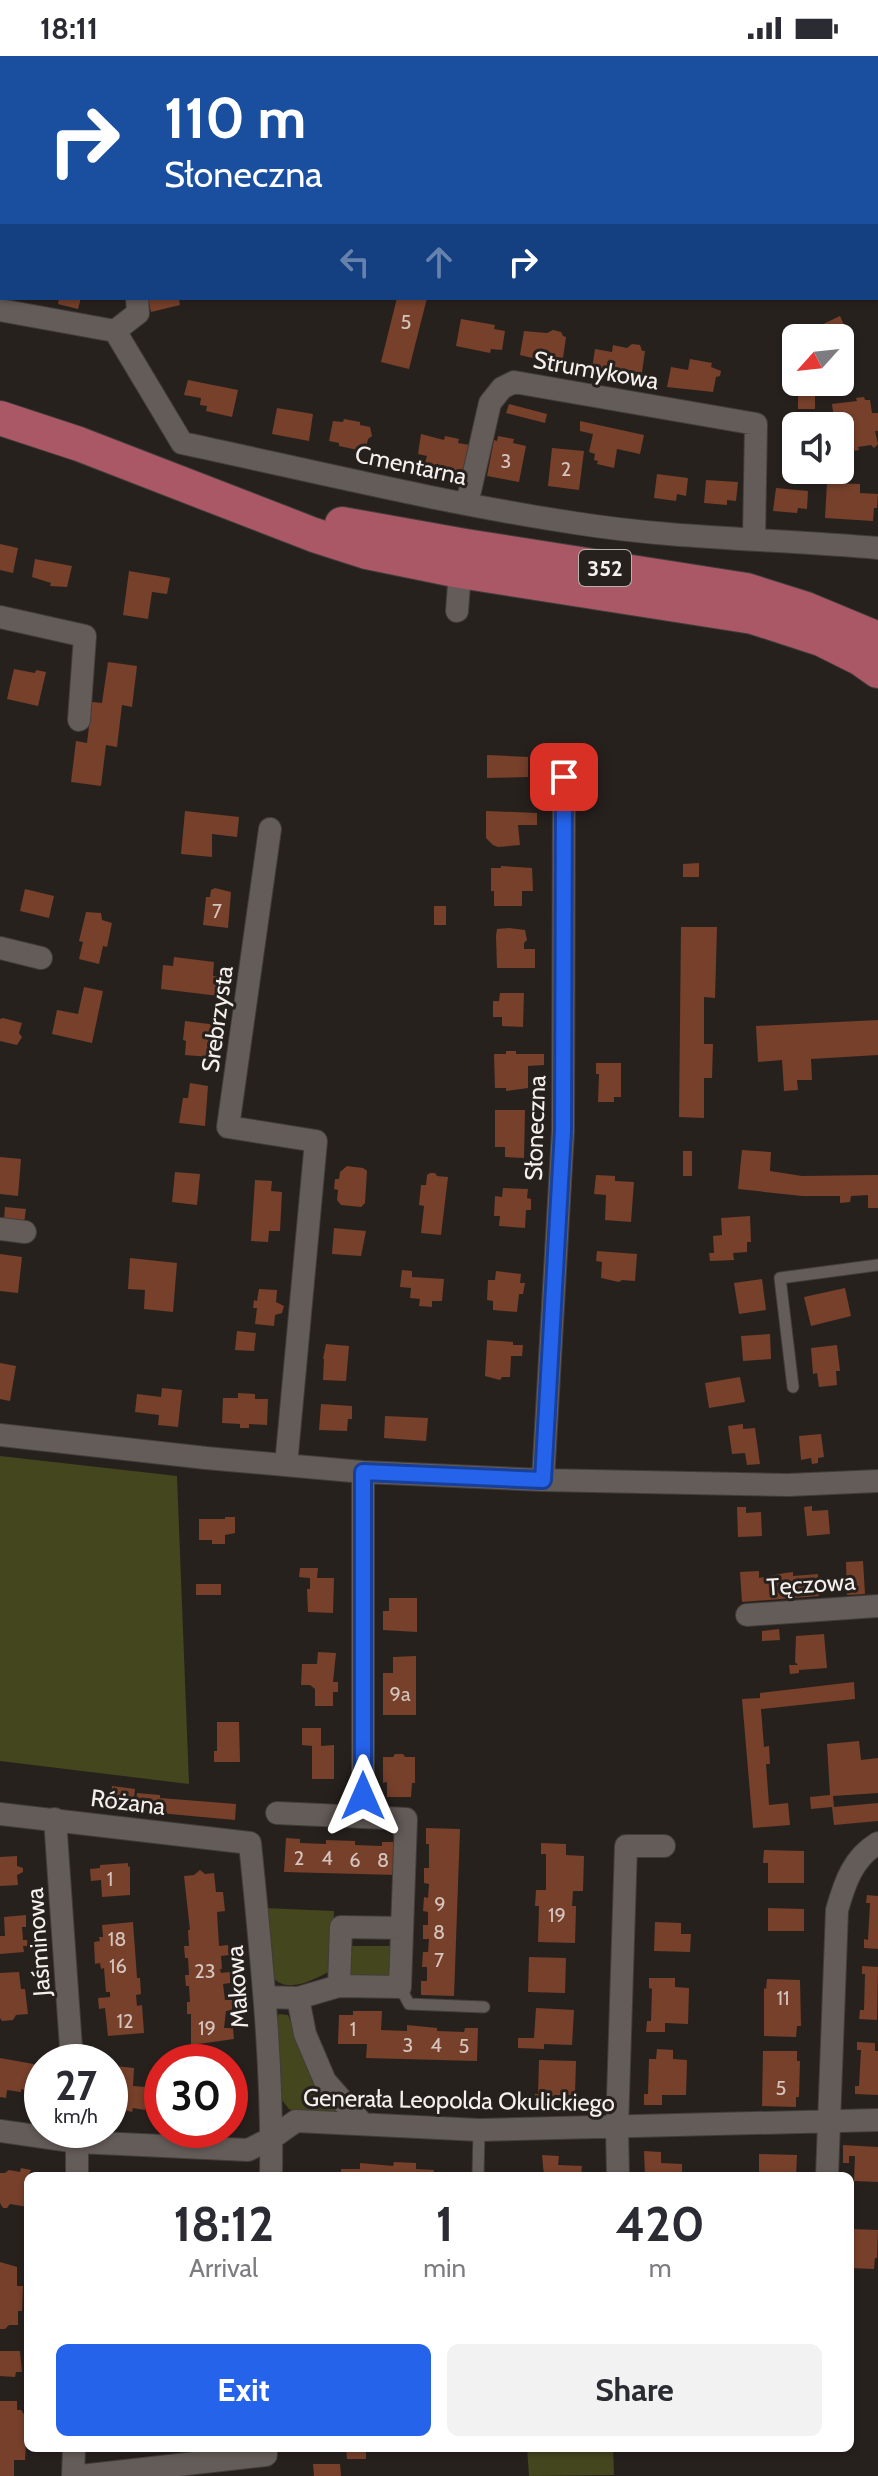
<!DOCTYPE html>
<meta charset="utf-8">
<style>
body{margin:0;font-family:Cabin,sans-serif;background:#f2f2f3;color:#2b2b33;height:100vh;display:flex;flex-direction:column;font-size:30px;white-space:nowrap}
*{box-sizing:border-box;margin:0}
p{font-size:26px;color:#7c7c81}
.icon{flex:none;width:44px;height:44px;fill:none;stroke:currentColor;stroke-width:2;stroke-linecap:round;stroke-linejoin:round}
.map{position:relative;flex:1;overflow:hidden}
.side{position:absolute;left:24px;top:2116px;width:830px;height:280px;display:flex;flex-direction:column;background:#fff;border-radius:12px;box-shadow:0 2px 6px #0004}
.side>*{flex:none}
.hud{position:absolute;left:0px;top:0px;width:878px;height:244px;box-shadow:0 2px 6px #0004;background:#1a4fa0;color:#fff;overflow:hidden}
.needle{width:52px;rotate:243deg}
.buttons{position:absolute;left:782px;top:268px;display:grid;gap:16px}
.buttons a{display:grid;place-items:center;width:72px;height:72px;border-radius:12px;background:#fff;box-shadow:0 2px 6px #0004;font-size:40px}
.speed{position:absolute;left:24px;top:1988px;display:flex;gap:16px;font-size:40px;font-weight:700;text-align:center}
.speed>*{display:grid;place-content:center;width:104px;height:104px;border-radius:50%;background:#fff;box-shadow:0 2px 6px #0004;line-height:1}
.speed small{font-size:20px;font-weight:400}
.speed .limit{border:12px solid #d22;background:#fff;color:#111}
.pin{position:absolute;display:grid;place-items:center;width:68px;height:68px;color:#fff;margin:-34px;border-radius:16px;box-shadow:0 4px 12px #0006}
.me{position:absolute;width:88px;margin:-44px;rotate:0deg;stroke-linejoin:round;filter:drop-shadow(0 0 6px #0008)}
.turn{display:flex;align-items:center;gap:28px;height:168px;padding:0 32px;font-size:36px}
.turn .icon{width:104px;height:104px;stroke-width:2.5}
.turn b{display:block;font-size:56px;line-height:68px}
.lanes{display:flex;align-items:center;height:76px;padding:0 32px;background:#0003;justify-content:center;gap:40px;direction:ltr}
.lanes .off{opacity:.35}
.eta{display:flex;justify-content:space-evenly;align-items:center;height:136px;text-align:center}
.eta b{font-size:48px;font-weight:700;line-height:56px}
.button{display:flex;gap:16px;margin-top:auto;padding:16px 32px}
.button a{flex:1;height:92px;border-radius:12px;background:#2563eb;color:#fff;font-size:32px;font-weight:700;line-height:92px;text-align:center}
.button a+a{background:#f2f2f3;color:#2b2b33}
.status{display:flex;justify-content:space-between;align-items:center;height:56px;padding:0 40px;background:#fff;direction:ltr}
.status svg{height:22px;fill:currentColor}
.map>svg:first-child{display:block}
.green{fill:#44461d}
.building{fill:#76402a}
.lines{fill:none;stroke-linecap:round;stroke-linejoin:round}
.lane-casing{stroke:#423d3b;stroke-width:13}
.street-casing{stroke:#423d3b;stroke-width:24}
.secondary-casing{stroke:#423d3b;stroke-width:32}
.primary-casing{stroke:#423d3b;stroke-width:36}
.lane{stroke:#645c59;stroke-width:11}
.street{stroke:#645c59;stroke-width:22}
.secondary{stroke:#645c59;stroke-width:30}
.primary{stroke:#aa5866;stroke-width:34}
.route-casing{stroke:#184099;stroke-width:20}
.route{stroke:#2563eb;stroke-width:14}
.labels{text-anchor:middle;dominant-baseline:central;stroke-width:6;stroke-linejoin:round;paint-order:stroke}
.number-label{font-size:20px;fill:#d5c4bd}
.shield{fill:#27211e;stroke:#b7b2b0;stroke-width:2}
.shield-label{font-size:22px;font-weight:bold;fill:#f5f0ee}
.street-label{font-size:24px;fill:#f5f0ee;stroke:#27211e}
</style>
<div class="status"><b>18:11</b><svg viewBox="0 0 49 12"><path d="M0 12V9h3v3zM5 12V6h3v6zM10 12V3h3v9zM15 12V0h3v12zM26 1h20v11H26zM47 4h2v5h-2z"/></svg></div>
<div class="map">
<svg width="878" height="2420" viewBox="0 0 878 2420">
<rect width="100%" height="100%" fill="#27211e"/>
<path class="green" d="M0 1400 177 1420 189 1728 0 1705Z
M265 1852 334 1855 332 1914C315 1923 288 1939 272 1921Z
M351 1890H392L393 1923 349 1924Z
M279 1958 288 1959 316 2025 341 2059 299 2058 289 2053 281 2043 275 1966Z
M527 2392H613L614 2419 529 2420Z"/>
<path class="building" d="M59 242H81L78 253 58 248Z
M148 242H179L180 249 151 256Z
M397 242H427L409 313 381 306Z
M840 260 854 291 840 297V282H825L819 270Z
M461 263 495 269 494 273 505 275 502 294 491 293 490 297 456 290Z
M553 274 561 276 563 280 566 281 562 309 520 299 524 275 547 277Z
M632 288 640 289 642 295H645L641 323 592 313 595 293 612 296 613 289 627 292Z
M690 303 712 307 711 311 721 315 720 320 716 321 713 336 667 331 671 311 688 314Z
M188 324 238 334 232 361 206 355 207 350 200 349 201 342 184 339Z
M815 335V353H798V336Z
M864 341 865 344H870L872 357H878V375H875L878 388 874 392 871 389 858 391 859 394 840 397V370H835L832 348 857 345 856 342Z
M509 348 547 358 545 367 506 357Z
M277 352 313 358 309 385 272 378Z
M344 363 360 366V369L370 371 372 380 368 383 366 392 359 391 358 394 339 390V387L329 385 333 365 343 366Z
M580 365 644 379 640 398 617 393 614 412 597 408 598 405 594 404 595 398 589 396 593 378 580 375Z
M421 378 444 384 445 380 459 383 458 387 470 389 464 416 425 407 427 400 418 398Z
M498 380 514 383 513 387 526 390 519 426 487 420 494 384 497 385Z
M552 392 584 395 579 434 548 430Z
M657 418 688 422 686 440 677 438 676 445 654 442Z
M706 424 738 426 736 445 727 444V449L704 447Z
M827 427 860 428V437L878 438 877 452H874L873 465 825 462Z
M776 432 808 435 807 453 798 452 797 457 773 455Z
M0 488 18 492 13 517 0 514Z
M35 503 72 510 67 531 50 530 51 527 32 521Z
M129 515 170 522 167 538 152 536 148 563 123 559Z
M108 606 137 610 132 651 122 649 117 691 106 689 101 730 71 726 76 685 87 687 92 646 102 647Z
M14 613 35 617 36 614 46 616 38 650 7 643Z
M487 699 528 701V721L487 722Z
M185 755 239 761 237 781 212 778V801L181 798Z
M486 755 537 757V769H518L520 789 498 791 493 789 486 782Z
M699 807V821H683V808Z
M501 810 532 812 533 835H522V850H494V835H491V812H501Z
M215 832 231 836 228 872 203 869 206 841H210L211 834Z
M25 833 54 840 49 862 20 855Z
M434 850H446V869H434Z
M86 856 101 857 102 864 112 867 107 891 103 890 99 908 79 903 83 886 79 885Z
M681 871H717L715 942 704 941V988H713L712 1022H704V1062L679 1061Z
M509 872 525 874 527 884 524 887V893H535V912H497L496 880 497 873Z
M174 901 214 906 213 920 222 921 219 940 161 933 163 909 173 910Z
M84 931 103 935 92 987 52 978 57 954 78 958Z
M500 937H524L523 971 502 970V961H493V945H499Z
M3 962 22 967 19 977 22 981 17 989 0 985V963Z
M878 964V999L811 1003 812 1024H797L798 1034 784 1035 782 1004 758 1006 756 970Z
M185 965 217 969 216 982 212 981 210 1001 185 999 186 985 183 984Z
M506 995H516V998H544V1009L528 1010V1032L506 1035V1032H495L494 998H506Z
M596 1007H621V1041H614V1046H598L599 1018H596Z
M190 1027 208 1030 205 1070 179 1067 183 1042H188Z
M495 1054H525L524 1102 505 1101V1091H495Z
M742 1094 771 1096 770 1115 802 1120 878 1119V1152H868V1139L851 1140 850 1146 840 1147V1140H802L738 1133Z
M683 1095H692V1120H683Z
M0 1101 21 1103 18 1140 0 1138Z
M347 1110 363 1112 367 1115 365 1147 361 1151 341 1149 337 1144 338 1134 334 1133 335 1123H339L340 1116Z
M175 1116 200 1118 197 1149 172 1146Z
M430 1117H435L437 1120 448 1121 441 1179 421 1177 424 1150 419 1149 421 1129H426L427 1119Z
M596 1119 615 1120V1125L634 1126 631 1166 605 1164 606 1139 594 1138Z
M255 1124 272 1125 271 1135 282 1136 280 1175H269L268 1186 251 1185Z
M503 1132 528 1133 527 1142 531 1143V1154H526L525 1172 499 1170 500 1160H494L495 1140 502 1141Z
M5 1151 26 1153 24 1167 4 1165Z
M750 1160 751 1186H747V1196L733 1197 734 1204 710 1205 709 1197H714L713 1180 722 1179 721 1162Z
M334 1172 366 1175 361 1200 332 1198Z
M597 1195 637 1198 635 1225 622 1224 619 1226 601 1222 602 1206 596 1205Z
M0 1198 22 1201 18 1237 0 1235Z
M130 1202 177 1207 173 1256 144 1253 145 1234 128 1233Z
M402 1214 412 1215V1221L444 1223 442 1245H432V1251L419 1250 420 1243 410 1242 411 1232 400 1231Z
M496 1215 521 1218 520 1227H525L523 1238H519L517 1256 493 1254V1245L487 1244 488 1224H495Z
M762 1223 766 1254 739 1258 734 1227Z
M845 1232 851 1260 811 1270 804 1241Z
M259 1233 277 1234 276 1246 284 1250 282 1257 275 1259 274 1270 255 1268 257 1252H253L254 1244 257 1245Z
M237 1275 256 1277 254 1295 235 1294Z
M770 1278 771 1303 743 1305 741 1280Z
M487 1284 513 1286V1289H523L522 1300H511L510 1321H502L500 1324 485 1320Z
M326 1288 349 1290 346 1325 323 1324 324 1303H323Z
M837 1289 840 1315H836L837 1329 819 1331 817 1317 813 1318 811 1292Z
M0 1307 16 1310 10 1345 0 1343Z
M740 1321 745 1346 709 1352 705 1327Z
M162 1332 182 1334 178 1371 158 1369 159 1359 135 1356 137 1338 161 1341Z
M238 1337 255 1338V1343H268L267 1369 249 1368V1372H240V1368L222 1367 223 1342H238Z
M321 1348 352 1350V1363H348L347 1375 319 1374Z
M385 1360 428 1362 426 1385 384 1382Z
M743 1368V1373L755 1372 760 1408 747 1409 745 1397 732 1398 728 1370Z
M821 1378 824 1401 818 1402V1407L812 1408 811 1402 801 1404 799 1380Z
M812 1450V1455L828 1454 830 1478 807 1480 804 1451Z
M737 1451H746V1457L761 1456 762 1480 738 1481Z
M225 1461H235V1477L225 1479V1488H212V1484H199V1463H225Z
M863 1505 865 1538 847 1539 846 1506Z
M300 1512H318L317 1522H334L333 1557 308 1556 307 1533H310V1522L299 1521Z
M759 1515V1522L785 1517 793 1516V1520L818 1518 819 1540 742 1546 740 1516Z
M196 1528H221V1539H196Z
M389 1542H417V1576L383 1574V1555H389Z
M779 1573 780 1584 762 1585V1575Z
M824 1578 827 1612 799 1614V1617L790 1618 789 1609H798L795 1606 796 1580Z
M318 1596 336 1597 333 1626H338V1636H333V1650H315V1633L310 1629H301L302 1608H317Z
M416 1600V1659H383V1617H393V1601Z
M854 1626 855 1643 761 1653 764 1691 769 1690 770 1708H766L769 1749 788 1747 790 1769 753 1772 742 1643 760 1642V1637Z
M217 1666H239L240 1706H214V1695H217Z
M302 1672H321V1690L334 1689V1723H312V1690L302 1689Z
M859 1685 861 1704 878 1702V1737L833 1740 834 1751 878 1747V1765L834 1769 832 1751 811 1753 810 1741 830 1739 827 1688Z
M395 1698H403L405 1701H415V1727H412L411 1741H387V1726L383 1727V1701H393Z
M112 1730 135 1733 133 1752 110 1750Z
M137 1737 160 1739V1742L236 1748 235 1764 159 1757V1755L135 1753Z
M426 1772 460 1773 454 1940 421 1939V1925H427V1911H422L423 1896H428L429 1883H423V1869H428V1856L423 1855 424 1841 428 1842 429 1828 424 1827V1812H429V1788H426Z
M286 1782 300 1783V1787L326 1788V1784L355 1785V1789L382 1790V1786H397V1819L284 1816Z
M541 1787 566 1788V1799L584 1800 583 1835H573L572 1850H576L575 1887 538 1886 539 1850H535L536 1834H546V1798H541Z
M764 1794 804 1795V1827H768V1807H763Z
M17 1800V1810L23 1812V1816L17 1819 18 1829 0 1830V1801Z
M128 1807V1811L130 1810V1839L102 1841 101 1824 91 1825 90 1813 100 1812V1809Z
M200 1814 205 1818 214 1817 216 1836H223L225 1855 217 1856 219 1890 228 1889 229 1899 221 1900 222 1913H220L221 1917 230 1916V1927L223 1928 225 1944H232V1955H226L224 1972H233L234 1983 191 1989V1958H187V1946H190L189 1930H186L185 1919H189L188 1902H185L184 1890H189L188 1874H190L184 1820 194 1819Z
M867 1839 878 1840V1893L864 1892V1883L868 1884 870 1847H866Z
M768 1852 804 1853V1875H768Z
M26 1859V1871H22L23 1884H27L28 1890H23L24 1896 0 1898V1880H5L4 1861Z
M133 1866 137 1922H140L141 1938 136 1939 137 1950 142 1949 144 1977 108 1980 105 1952 99 1953 98 1942 110 1941V1936H106L104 1912 101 1913 100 1907 95 1908 94 1886 100 1885 99 1881H103L102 1869Z
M655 1866 681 1867V1878H691L690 1896 654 1895Z
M529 1901 566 1902 565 1937 528 1936Z
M862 1910 878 1911 877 1964 859 1963 860 1954H864L865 1918H862Z
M19 1916 21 1933H25L28 1958 16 1959 13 1964 2 1965 0 1962V1917Z
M649 1922H675V1931L689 1932 688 1968 665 1967V1976H646L647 1965H651L652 1933 649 1932Z
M767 1923 800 1924 801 1970H797L796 1981 764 1980V1932L766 1933Z
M536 1952 574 1954 572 1989 544 1988V1993L518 1992V1982H534Z
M353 1955H382L381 1974 407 1975V1969L437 1972V1975L464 1976 465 1972H478L477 2005 366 2002 367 1988H338L339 1959H353Z
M857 1986 875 1987V1995H878V2039L855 2038V2030H859L861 1994H857Z
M657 1993 673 1994V2003L687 2004 686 2039H662V2049H644V2038H648L649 2003H656Z
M763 1995H797V2005H800L799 2041H796V2051L762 2050Z
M0 2002 39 2009 38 2020 42 2024 41 2028 37 2030 34 2046 24 2045 25 2034 21 2033V2036L7 2034 6 2042 0 2041Z
M539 2004 576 2005 575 2039H554L553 2049H535V2038H538Z
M115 2010 134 2012 133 2030 147 2031 149 2037 145 2054 133 2052 132 2056 113 2051 110 2047V2033L111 2025 113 2026Z
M230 2025 237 2026 233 2062H230Z
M843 2089 878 2091V2126L854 2125 855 2100H849V2107H843Z
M644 2095 661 2096V2107L682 2108V2120H645Z
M759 2098 797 2099 796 2120H759Z
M542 2099 559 2100 558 2109 582 2110 581 2120H544Z
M394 2106 416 2107V2113L434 2114 433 2120H341V2113H360V2107L393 2110Z
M21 2112 31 2114 28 2120V2151L10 2148 7 2152H3L0 2147V2117H5L9 2114 20 2116Z
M852 2173 878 2174 877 2202H875L874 2213 850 2212Z
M0 2206 17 2211V2230H23L22 2255H18V2269H9L5 2273H0Z
M0 2295H20L22 2316H16L15 2321 0 2320Z
M0 2345H17V2354H21L26 2361 28 2386 26 2388 25 2404H14V2420H0Z
M346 2392H366V2403H347Z
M313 2408H340L341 2420H314Z"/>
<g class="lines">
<g class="lane-casing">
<path id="lane" d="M793 1331 780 1222 878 1209
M400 1931 409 1948 484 1951
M478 2120 479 2074"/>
</g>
<g class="street-casing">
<path id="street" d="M0 254 115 275 182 387C313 415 443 447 575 467 675 483 777 483 878 492
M115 275 138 257 137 242
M467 448 490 347 502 332 514 326 756 368 754 482
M457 555 460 515 457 503
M0 561 85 580 79 664
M270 773 228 1071 316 1085 286 1409
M0 892 41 902
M0 1173 25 1176
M0 1379 206 1402 363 1416 543 1424 788 1429 878 1425
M363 1416V1740
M543 1424 563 1075 564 721
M747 1559 878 1550
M0 1758 250 1787C261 1897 273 2009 271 2120
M55 1763 72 2006
M339 1930 341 1871 402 1872
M265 1941 298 1942 339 1930 400 1931 406 1763 277 1757
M298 1942 305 1978 325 2025 362 2067
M77 2074V2120
M0 2075 78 2086 248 2094 272 2082 296 2065 479 2074 878 2064
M618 2120 617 2072 626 1790H664
M827 2120 837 1854C845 1826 853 1802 878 1787
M73 2420 74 2392
M81 2420 266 2399V2392"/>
</g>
<g class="secondary-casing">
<path id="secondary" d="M807 0 808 2
M876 137 878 142"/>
</g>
<g class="primary-casing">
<path id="primary" d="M0 362 79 388 314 479 367 496 460 515 753 561 821 583 861 603 878 615
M342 468 465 490 746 534 806 553 878 583"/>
</g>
<use href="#lane" class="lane"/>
<use href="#street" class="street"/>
<use href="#secondary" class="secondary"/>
<use href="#primary" class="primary"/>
</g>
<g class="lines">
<g class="route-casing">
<path id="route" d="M363 1740V1416L543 1424 563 1075 564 721"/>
</g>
<use href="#route" class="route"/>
</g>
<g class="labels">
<g class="number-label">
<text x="406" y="266">5</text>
<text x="506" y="405">3</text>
<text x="566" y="413">2</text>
<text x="217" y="855">7</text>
<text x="400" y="1638">9a</text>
<text x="299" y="1802">2</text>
<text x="327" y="1802">4</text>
<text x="355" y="1804">6</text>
<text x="383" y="1804">8</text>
<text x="110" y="1823">1</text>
<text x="440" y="1848">9</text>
<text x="557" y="1859">19</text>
<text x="439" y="1876">8</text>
<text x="117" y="1883">18</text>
<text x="439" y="1904">7</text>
<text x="118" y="1910">16</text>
<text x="205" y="1915">23</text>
<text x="783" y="1942">11</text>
<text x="125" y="1965">12</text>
<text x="207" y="1972">19</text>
<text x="353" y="1973">1</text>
<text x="408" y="1989">3</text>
<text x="436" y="1989">4</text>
<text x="464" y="1990">5</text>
<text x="781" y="2032">5</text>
</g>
<rect class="shield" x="579" y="494" width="52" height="36" rx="6"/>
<g class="shield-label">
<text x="605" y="512">352</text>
</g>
<g class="street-label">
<text transform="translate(596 314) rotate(10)">Strumykowa</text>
<text transform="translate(411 409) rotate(12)">Cmentarna</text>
<text transform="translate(217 963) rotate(-82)">Srebrzysta</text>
<text transform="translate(535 1072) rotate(-88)">Słoneczna</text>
<text transform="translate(811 1528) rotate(-4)">Tęczowa</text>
<text transform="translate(128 1746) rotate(7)">Różana</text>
<text transform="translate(38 1886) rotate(-94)">Jaśminowa</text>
<text transform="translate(237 1931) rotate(-94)">Makowa</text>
<text transform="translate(459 2044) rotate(1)">Generała Leopolda Okulickiego</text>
</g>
</g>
</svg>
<div class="buttons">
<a><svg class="needle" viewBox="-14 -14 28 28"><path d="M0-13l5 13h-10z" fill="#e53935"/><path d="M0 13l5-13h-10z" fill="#7c7c81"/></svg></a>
<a><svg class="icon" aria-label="sound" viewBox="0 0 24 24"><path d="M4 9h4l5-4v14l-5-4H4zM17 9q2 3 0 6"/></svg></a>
</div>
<div class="speed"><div>27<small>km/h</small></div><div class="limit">30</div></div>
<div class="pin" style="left:564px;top:721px;background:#d93025"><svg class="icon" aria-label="arrive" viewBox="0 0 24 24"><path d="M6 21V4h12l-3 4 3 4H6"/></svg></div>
<svg class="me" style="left:363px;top:1740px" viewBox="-20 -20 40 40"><path d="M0-17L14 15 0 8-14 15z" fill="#2563eb" stroke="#fff" stroke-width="4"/></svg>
<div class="hud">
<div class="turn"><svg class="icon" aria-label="right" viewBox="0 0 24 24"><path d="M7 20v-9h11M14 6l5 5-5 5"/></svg><div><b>110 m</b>Słoneczna</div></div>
<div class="lanes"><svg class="icon off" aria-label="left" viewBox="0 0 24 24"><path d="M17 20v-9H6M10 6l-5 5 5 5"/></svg><svg class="icon off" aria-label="ahead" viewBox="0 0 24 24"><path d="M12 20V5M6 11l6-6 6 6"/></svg><svg class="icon" aria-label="right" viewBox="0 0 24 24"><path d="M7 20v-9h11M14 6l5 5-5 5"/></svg></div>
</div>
<section class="side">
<div class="eta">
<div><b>18:12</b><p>Arrival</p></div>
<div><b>1</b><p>min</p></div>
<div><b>420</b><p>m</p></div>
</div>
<div class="button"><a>Exit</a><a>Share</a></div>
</section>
</div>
